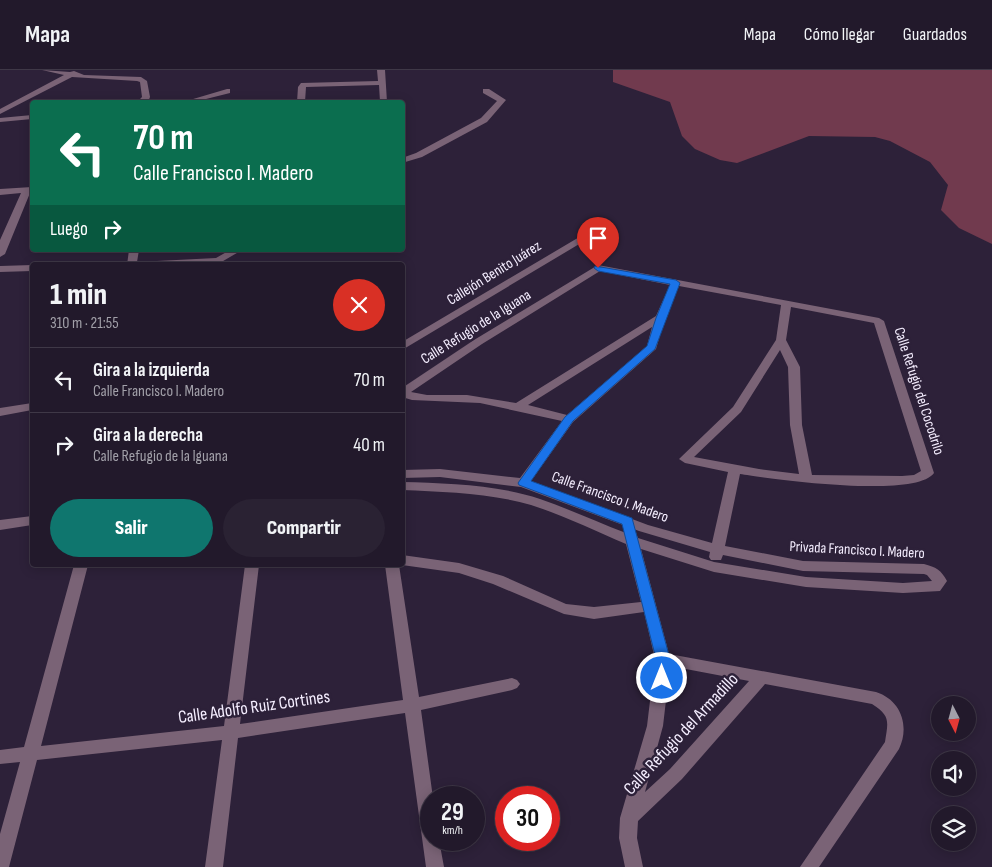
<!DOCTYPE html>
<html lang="es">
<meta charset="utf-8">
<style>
body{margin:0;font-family:"Sofia Sans Condensed",sans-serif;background:#2a2233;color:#f1f3f6;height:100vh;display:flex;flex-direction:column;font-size:19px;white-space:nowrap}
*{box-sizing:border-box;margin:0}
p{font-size:16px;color:#a2a0a9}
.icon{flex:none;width:28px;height:28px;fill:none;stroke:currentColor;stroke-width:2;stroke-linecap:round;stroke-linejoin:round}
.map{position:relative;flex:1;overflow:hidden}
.side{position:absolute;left:30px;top:192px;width:375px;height:305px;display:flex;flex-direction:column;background:#22192b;border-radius:5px;box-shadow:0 2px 12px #0003,0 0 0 1px #3f3847}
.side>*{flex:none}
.banner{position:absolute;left:30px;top:30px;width:375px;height:152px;border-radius:5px;box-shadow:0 2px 12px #0003,0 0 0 1px #3f3847;background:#0b6e4f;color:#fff;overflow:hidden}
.needle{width:32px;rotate:174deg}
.controls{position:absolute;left:931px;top:626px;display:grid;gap:10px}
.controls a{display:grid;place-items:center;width:45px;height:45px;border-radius:50%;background:#22192b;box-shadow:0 2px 12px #0003,0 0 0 1px #3f3847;font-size:25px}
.speed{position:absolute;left:420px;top:716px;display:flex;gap:10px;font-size:25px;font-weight:700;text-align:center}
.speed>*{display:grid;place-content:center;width:65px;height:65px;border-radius:50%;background:#22192b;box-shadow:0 2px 12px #0003,0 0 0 1px #3f3847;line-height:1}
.speed small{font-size:12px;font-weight:400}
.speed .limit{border:8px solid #d22;background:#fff;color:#111}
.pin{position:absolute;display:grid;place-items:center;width:42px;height:42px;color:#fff;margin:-51px -21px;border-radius:50% 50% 50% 0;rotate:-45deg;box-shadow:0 0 5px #0007}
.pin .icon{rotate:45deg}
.me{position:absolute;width:55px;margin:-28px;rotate:0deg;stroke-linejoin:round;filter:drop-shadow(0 0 4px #0008)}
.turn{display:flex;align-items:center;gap:18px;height:105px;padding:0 20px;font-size:22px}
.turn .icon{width:65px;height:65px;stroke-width:2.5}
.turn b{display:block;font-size:35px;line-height:42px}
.then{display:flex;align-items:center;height:48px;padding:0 20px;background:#0003;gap:10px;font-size:19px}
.round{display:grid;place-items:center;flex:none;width:52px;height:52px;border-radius:26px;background:#2a2233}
.overview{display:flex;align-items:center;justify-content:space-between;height:85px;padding:0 20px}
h1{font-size:30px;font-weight:800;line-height:38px}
.action{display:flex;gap:10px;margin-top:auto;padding:10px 20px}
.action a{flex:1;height:58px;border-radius:30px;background:#0f766e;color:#fff;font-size:20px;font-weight:800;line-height:58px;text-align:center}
.action a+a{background:#2a2233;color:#f1f3f6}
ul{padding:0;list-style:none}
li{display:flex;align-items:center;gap:15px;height:65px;padding:0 20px;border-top:1px solid #3f3847}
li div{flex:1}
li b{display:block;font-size:19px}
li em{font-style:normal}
header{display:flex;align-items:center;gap:30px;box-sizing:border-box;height:70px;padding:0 25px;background:#22192b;border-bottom:1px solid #3f3847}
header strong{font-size:24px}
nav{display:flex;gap:28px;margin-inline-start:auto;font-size:18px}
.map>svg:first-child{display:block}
.green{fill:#713a4e}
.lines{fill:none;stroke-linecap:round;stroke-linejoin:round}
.minor{fill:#7a6376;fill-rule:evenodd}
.route{fill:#1a73e8;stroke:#114b97}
.labels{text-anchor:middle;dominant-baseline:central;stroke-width:5;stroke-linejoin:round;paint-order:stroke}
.street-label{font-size:15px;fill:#f5eeff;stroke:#2d2139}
.near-street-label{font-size:18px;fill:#f5eeff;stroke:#2d2139}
</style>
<header>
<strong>Mapa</strong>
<nav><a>Mapa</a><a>Cómo llegar</a><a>Guardados</a></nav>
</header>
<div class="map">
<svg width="992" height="797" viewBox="0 0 992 797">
<rect width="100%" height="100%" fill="#2d2139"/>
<path class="green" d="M613 0H992V174L959 158 941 140 948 115 930 92 890 71 875 67 809 66 737 93 720 90 695 79 682 66 670 32 613 12Z"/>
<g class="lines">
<path class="minor" d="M42 0 70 2 74 1 84 5 141 7 147 11 150 27 148 32H137L142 27 140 12 137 11 72 7 0 44V39L64 5Z
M377 0H385L387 32H380L379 15 306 17 305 32H297L298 17 301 13 378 11Z
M227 19H230V23L194 32H183Z
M483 19H489L506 30 487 52 422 87 402 93V88L416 83 481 48 497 31 483 23Z
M32 45V49L0 52V48Z
M32 117V122L30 123 5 184 0 187V170L21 123 0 125V119Z
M603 153 608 156 606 158 402 280V272Z
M129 180H139L137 192 216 188 230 180H242L218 194 127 195Z
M32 195V201L0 202V196Z
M598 195 879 248 884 251 934 403C916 429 772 409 740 404L725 476 803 491 924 494C936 497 941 500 947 511L940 521 903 523 806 517 714 502 641 479 669 584 876 622C901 630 910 656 899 679L819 797H800L885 672C888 652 891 646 872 634L765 614 682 709 638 751 637 768 643 797H625L619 768 620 748 647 656 655 589 644 542 594 549 564 544 493 514 459 503 402 495V485L459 493 503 506 566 534 594 537 641 532 626 474C595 461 563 445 531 435 490 423 445 422 402 420V412C446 413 499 415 540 429 569 439 597 452 626 463L631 461 636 463 638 468 714 492 806 507 903 513 932 511 927 505 924 504 803 501 723 485 721 490H711L709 487 710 482 639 461 521 417 440 407 402 408V400L440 399 520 408 562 351 480 333 412 330 402 327V318L474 270ZM600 201 670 215 656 246 516 333 467 325H427L411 322 482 274ZM679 216 781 235 776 270 733 337 679 389 685 393 728 402 712 473 648 455 531 411 573 352 656 279 665 248ZM791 237 874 253 921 401 914 405 902 406 812 405 802 355 800 297 786 270ZM652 257 647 276 567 345 528 335ZM780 280 788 297 790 355 799 404 759 399 694 387 741 342ZM670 596 749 611 670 699 645 722 663 656Z
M32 333V340L0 346V338Z
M32 446V455L0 460V450Z
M74 495H88L41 676 224 656 245 495H259L240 654 403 630 385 495H399L419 627 512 608 517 610 520 614 517 618 512 620 421 640 433 728H431V770H439L444 797H426L405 643 238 668 223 797H205L222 670 37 690 9 797H0V764L20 692 0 694V680L24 677Z"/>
</g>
<path class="route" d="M595 196 676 210 680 213 655 279 573 351 531 411 632 448 670 589 667 612 662 613 657 612 655 608 656 589 622 454 519 415 518 413 565 347 647 276 656 248 670 214 598 201 594 198Z"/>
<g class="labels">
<g class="street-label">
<text transform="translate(494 203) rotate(-32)">Callejón Benito Juárez</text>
<text transform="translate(476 257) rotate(-32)">Calle Refugio de la Iguana</text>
<text transform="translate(919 321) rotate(72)">Calle Refugio del Cocodrilo</text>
<text transform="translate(610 427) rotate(20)">Calle Francisco I. Madero</text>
<text transform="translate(857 480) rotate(3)">Privada Francisco I. Madero</text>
</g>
<g class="near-street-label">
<text transform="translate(254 637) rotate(-8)">Calle Adolfo Ruiz Cortines</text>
<text transform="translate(681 664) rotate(-47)">Calle Refugio del Armadillo</text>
</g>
</g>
</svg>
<div class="controls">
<a><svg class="needle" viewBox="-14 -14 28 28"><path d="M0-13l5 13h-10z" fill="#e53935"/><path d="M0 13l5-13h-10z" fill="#a2a0a9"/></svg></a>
<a><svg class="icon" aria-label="sound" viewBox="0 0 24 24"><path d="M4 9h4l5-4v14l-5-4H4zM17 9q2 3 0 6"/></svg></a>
<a><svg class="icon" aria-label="layers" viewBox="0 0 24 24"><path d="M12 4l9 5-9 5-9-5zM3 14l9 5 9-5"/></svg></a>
</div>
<div class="speed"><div>29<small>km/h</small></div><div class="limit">30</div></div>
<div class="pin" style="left:598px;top:198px;background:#d93025"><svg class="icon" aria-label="arrive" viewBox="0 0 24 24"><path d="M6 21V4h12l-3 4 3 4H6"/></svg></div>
<svg class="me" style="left:662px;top:608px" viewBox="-20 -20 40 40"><circle r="17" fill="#1a73e8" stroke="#fff" stroke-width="3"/><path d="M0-11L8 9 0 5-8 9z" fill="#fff"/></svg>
<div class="banner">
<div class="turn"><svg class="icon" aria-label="left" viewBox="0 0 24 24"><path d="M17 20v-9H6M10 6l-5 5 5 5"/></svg><div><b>70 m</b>Calle Francisco I. Madero</div></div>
<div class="then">Luego<svg class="icon" aria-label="right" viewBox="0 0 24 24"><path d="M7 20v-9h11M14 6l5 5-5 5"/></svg></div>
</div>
<section class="side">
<div class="overview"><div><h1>1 min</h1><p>310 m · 21:55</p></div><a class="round" style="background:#d93025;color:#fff"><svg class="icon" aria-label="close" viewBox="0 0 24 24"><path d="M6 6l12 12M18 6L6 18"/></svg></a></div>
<ul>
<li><svg class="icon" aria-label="left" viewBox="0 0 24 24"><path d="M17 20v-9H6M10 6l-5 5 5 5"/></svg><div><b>Gira a la izquierda</b><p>Calle Francisco I. Madero</p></div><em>70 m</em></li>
<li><svg class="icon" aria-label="right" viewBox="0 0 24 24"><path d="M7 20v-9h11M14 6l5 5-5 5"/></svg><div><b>Gira a la derecha</b><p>Calle Refugio de la Iguana</p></div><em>40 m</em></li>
</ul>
<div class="action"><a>Salir</a><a>Compartir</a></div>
</section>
</div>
